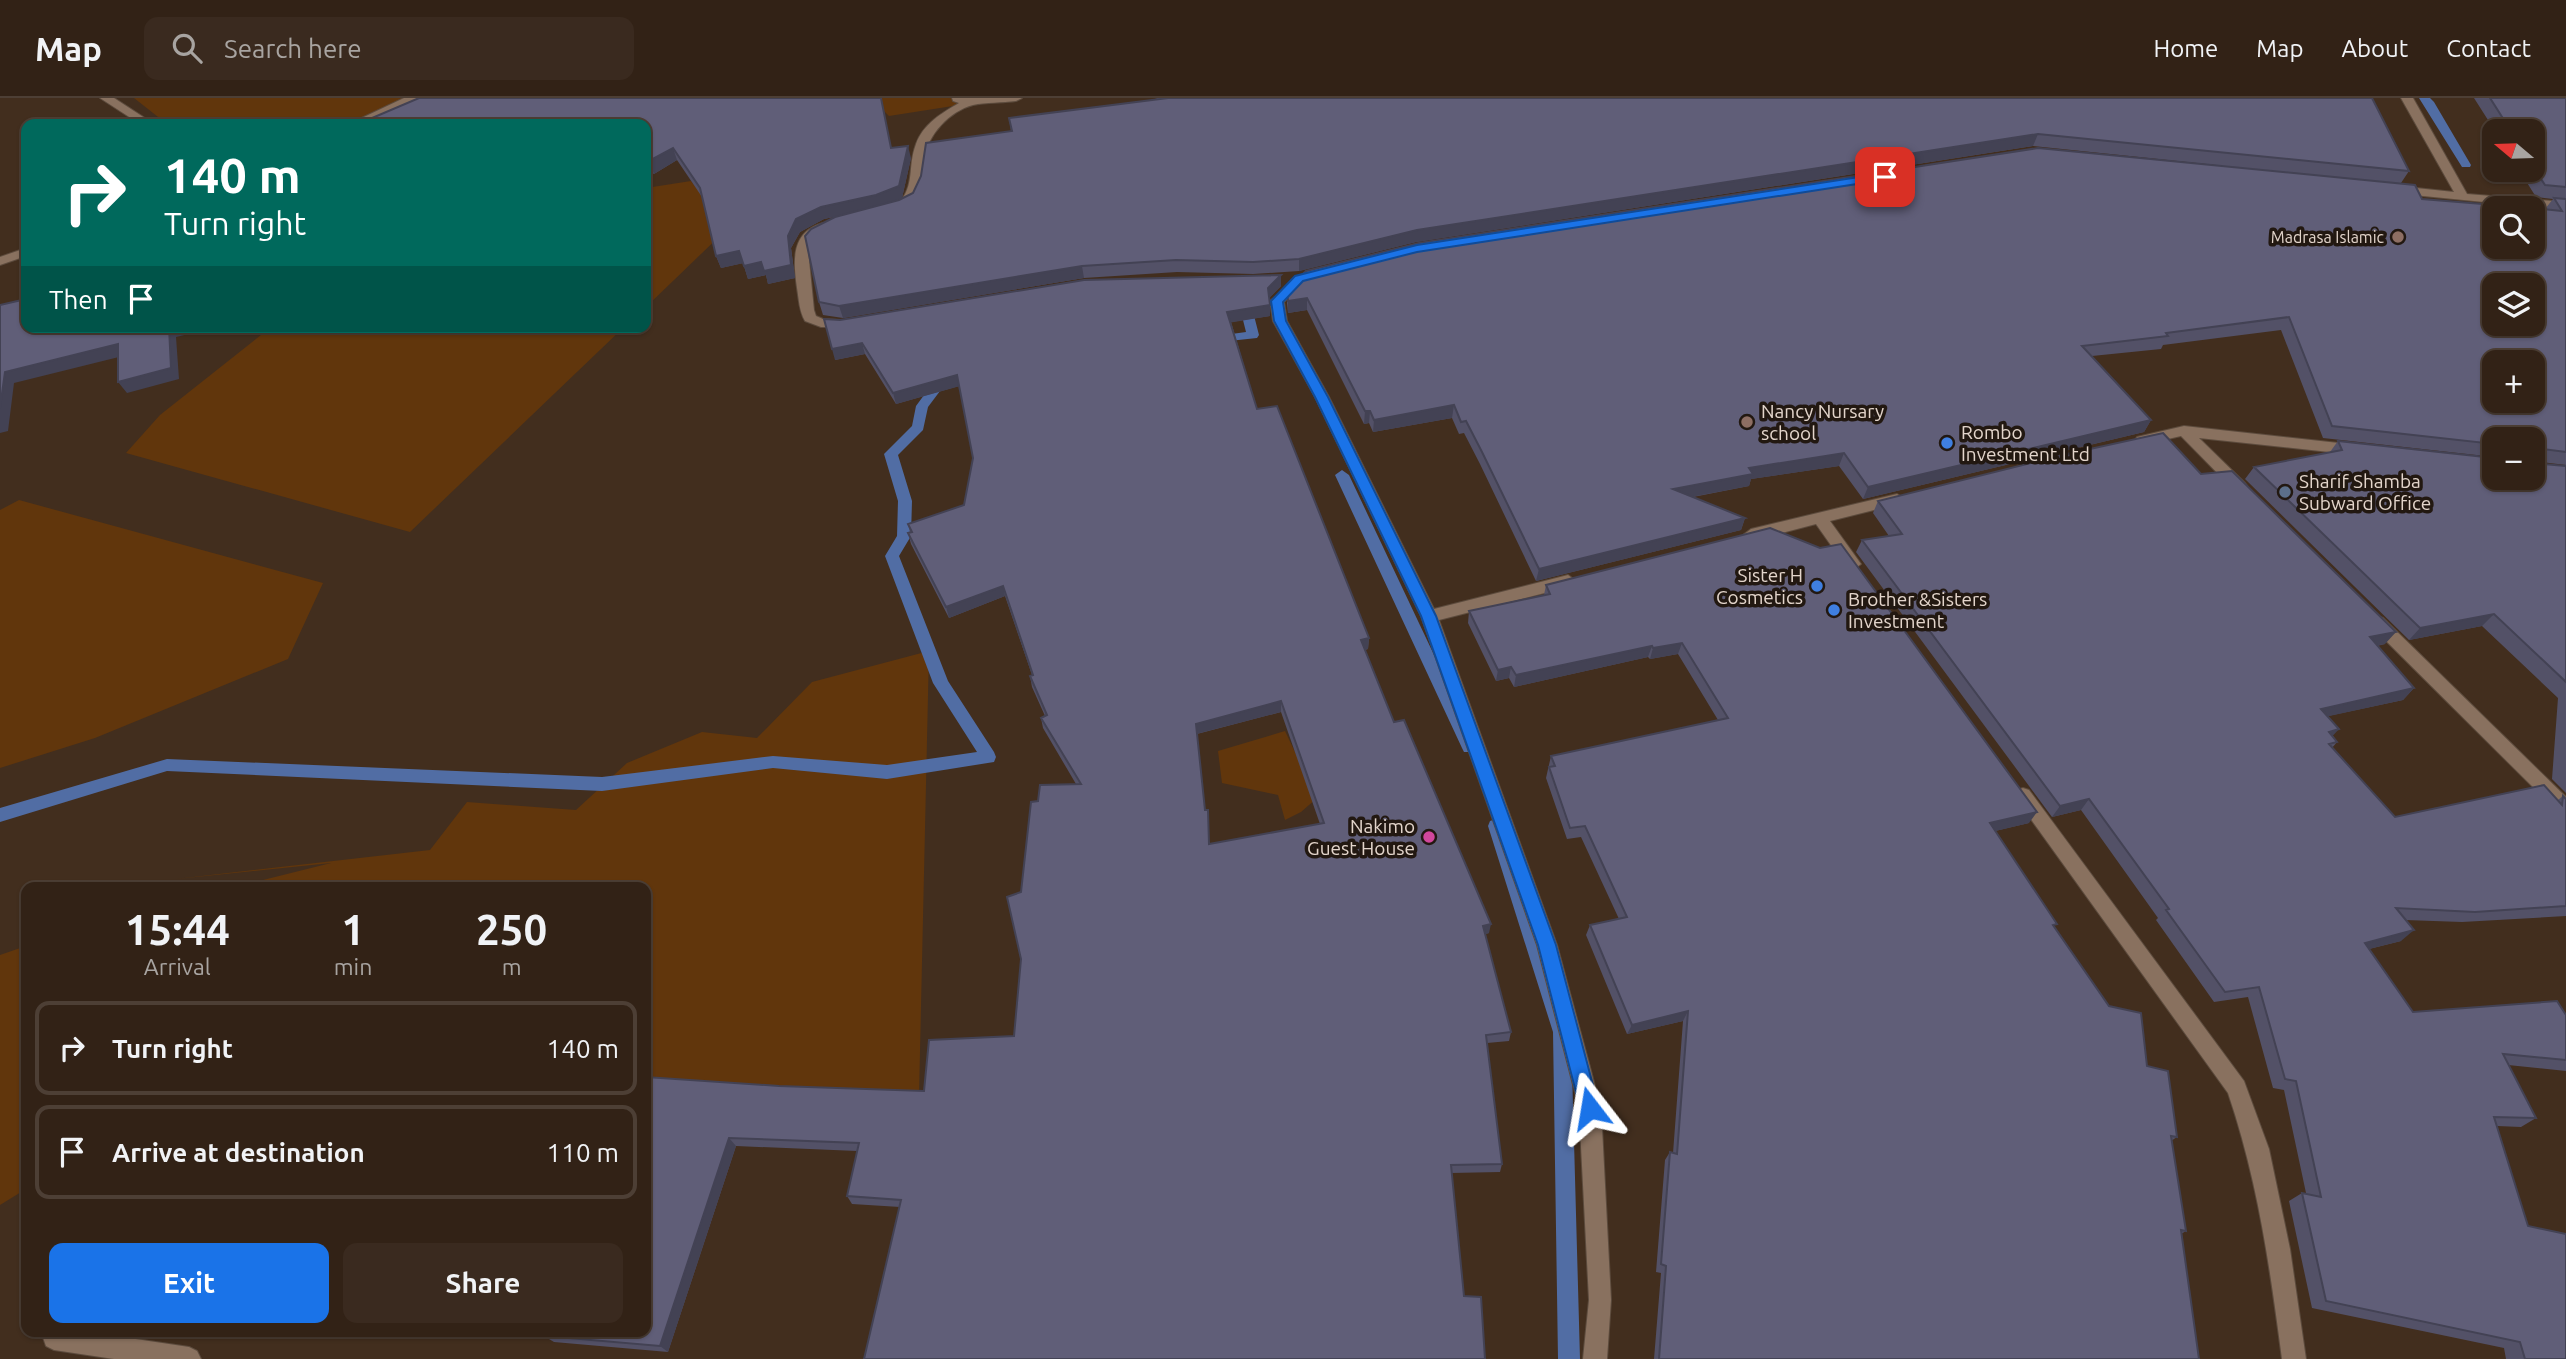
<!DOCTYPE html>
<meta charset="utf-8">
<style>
body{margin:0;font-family:Ubuntu,sans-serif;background:#3a2a1f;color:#f1f3f6;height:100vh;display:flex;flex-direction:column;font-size:26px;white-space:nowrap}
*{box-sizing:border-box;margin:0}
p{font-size:23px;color:#a8a4a1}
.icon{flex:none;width:38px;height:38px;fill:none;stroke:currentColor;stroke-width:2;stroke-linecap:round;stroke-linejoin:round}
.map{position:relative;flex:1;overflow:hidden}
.panel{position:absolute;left:21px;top:784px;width:630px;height:455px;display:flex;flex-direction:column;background:#322216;border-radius:14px;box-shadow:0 2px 5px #0004,0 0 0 2px #4d3f35}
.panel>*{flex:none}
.banner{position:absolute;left:21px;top:21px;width:630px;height:214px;border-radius:14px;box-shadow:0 2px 5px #0004,0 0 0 2px #4d3f35;background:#00695c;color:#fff;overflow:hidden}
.needle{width:46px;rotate:289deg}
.tools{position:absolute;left:2482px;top:21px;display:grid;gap:14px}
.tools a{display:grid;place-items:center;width:63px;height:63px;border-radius:14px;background:#322216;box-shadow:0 2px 5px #0004,0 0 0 2px #4d3f35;font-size:35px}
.pin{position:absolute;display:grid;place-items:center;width:60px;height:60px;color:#fff;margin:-30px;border-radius:14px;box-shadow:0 4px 10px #0006}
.me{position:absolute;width:77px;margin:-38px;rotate:346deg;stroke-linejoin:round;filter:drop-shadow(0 0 5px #0008)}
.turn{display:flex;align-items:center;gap:24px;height:147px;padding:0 28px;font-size:32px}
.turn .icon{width:91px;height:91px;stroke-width:2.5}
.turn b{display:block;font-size:49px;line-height:60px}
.then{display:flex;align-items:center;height:66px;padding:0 28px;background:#0003;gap:14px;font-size:26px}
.eta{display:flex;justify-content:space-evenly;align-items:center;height:119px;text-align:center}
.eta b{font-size:42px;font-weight:700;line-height:49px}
.primary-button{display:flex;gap:14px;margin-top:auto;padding:14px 28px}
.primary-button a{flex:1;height:80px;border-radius:14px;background:#1a73e8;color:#fff;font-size:28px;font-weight:700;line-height:80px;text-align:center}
.primary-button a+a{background:#3a2a1f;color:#f1f3f6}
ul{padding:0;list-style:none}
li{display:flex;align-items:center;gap:21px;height:94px;margin:0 14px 10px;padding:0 14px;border:4px solid #4d3f35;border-radius:14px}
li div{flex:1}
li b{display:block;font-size:26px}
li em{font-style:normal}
header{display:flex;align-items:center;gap:42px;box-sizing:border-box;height:98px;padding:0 35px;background:#322216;border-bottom:2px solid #4d3f35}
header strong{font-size:33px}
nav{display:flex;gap:38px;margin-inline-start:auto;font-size:24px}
.search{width:490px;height:63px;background:#3a2a1f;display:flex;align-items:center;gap:18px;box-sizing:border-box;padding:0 24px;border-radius:14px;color:#a8a4a1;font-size:26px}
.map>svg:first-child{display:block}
.green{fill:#61360c}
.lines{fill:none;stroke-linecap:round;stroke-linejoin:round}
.stream{fill:#516da4;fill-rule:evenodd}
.minor-casing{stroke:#5c4b3d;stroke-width:2}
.minor{fill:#89715f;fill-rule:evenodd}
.wall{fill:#535167;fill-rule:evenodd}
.shaded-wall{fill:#434254}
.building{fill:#605e78;stroke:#434254;stroke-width:2;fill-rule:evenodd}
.route{fill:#1a73e8;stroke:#114b97;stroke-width:2}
.education-dot{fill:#8d6e63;stroke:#221811;stroke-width:2.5}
.shop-dot{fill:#3f7fe0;stroke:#221811;stroke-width:2.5}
.service-dot{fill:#5c6f8a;stroke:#221811;stroke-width:2.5}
.hotel-dot{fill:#d1479c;stroke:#221811;stroke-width:2.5}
.labels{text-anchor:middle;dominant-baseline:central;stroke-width:7;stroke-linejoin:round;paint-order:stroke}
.far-poi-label{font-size:16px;fill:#e3d5cb;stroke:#221811;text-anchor:end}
.poi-label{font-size:19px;fill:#e3d5cb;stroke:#221811;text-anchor:start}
</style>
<header>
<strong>Map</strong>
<div class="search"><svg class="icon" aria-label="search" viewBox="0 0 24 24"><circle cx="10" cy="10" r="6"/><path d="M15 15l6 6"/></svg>Search here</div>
<nav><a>Home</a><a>Map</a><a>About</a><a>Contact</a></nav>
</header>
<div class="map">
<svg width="2566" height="1261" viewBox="0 0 2566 1261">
<rect width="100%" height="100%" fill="#422e1e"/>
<path class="green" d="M134 0H413L352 26H167Z
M871 0H1004L889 18Z
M691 83 728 130 646 209V90Z
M271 229H624L410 434 126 355 160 317Z
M19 402 323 485 288 561 95 640 0 670V412Z
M929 553 919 998 656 984 646 975V789H235L331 765 176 781 430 752 467 704 576 712 627 665 702 634 757 640 812 584Z
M1285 633 1317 700 1301 714 1285 722 1278 697 1222 685 1218 653Z
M26 848V1091L0 1107V857Z"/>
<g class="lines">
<path class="stream" d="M2419 0H2430L2434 4 2471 67 2470 69H2462Z
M2492 104 2566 113V119L2532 114V110L2488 109V105Z
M1244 198 1250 202 1259 237 1257 240 1210 245V239L1246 234 1238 202Z
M943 277 949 281 928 309 923 332 898 357 912 403 911 438 899 458 948 583 994 654 996 659 994 664 887 681 773 670 602 693 167 673 0 724V710L167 661 602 679 773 658 887 667 977 654 933 585 885 458 897 438 898 403 884 356 912 328 916 308 938 278Z
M1342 372 1349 377 1478 650 1476 654H1464L1462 650 1335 377Z
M1496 721 1502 723 1504 728 1571 934 1580 1261H1558L1553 934 1488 728 1490 723Z"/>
<g class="minor-casing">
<path id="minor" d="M100 0H114L154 26H140Z
M404 0H419L364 26H349Z
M952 0H1022L1016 3C1002 5 986 4 973 7 950 13 927 37 925 60 923 80 924 96 908 110H900L898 107C916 85 907 70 916 46 923 26 942 15 959 5L953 3Z
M2401 0H2413L2467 96 2566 104V112L2393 95 2391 92 2397 88 2454 94Z
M823 125 829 129 816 137 808 152 814 212 816 218 823 221 853 223V229H821L805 223C799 213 799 202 797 190 793 162 791 134 823 125Z
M26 150V158L0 167V159Z
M1304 175 1311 179 1284 204 1287 223 1329 299 1434 511 1568 477 1576 483 1568 489 1439 522 1557 847 1601 1010 1611 1202 1607 1261H1583L1589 1202 1579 1010 1537 847 1421 518 1315 299 1273 223 1270 203Z
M2184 328 2357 347 2364 352 2357 357 2199 340 2245 385 2248 389 2245 393H2235L2181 338 2142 347 2135 342 2137 339Z
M1897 396 1905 401 1902 405 1830 423 1861 466 1853 472 1847 470 1816 426 1751 443 1743 437 1751 431Z
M2377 518 2383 520 2566 699V719L2560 716 2371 528 2369 524Z
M2023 690 2029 692 2244 983 2269 1051 2290 1151 2306 1261H2282C2270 1170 2258 1083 2228 995L2017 702 2014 697 2017 692Z
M41 1234H89L189 1249 197 1253 201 1261H114L54 1252 46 1248Z"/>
</g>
<use href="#minor" class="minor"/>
</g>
<path class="wall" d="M1155 0H2372L2409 73 2401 85 2422 101 2545 111 2553 101 2536 99 2519 72H2532V33H2495L2474 0H2566V367L2541 364 2543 366 2566 368V695L2552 681 2558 600 2482 528 2409 542 2245 381 2254 369 2330 354 2338 343 2494 380 2532 341H2494V359L2323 340 2281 232 2163 247 2161 251 2092 258 2151 322 2144 334 1863 401 1839 368 1751 381 1749 388 1693 399 1745 420 1741 432 1536 483 1480 366 1464 335 1459 336 1452 320 1373 334 1369 325 1364 326 1307 212 1288 215 1287 205V193L2216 67 2033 48 1416 144 1299 173 1253 176 1177 174 1084 180 843 220 823 217 819 204 834 119 824 121 800 134 791 150 795 180 768 186 766 177 748 181 743 165 721 170 716 158 702 99 677 62 654 76 646 71V26L891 50 911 60 902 100 895 103 899 102 913 95 1011 33 1009 20 1158 1Z
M1281 188 1269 200 1270 218 1231 224 1257 311 1369 540 1368 551 1365 552 1394 624 1489 835 1485 836 1511 934 1509 943 1487 945 1502 1066 1500 1074 1451 1075 1464 1198 1485 1261 900 1109 852 1106 847 1098 857 1053 736 1048 668 1254 554 1244 544 1238 646 979 779 988 924 993 1014 938 1021 861V794L1038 703 1076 686 1043 630 1041 620 1045 618 1032 589 1030 578 1032 577 1005 498 949 520 911 446 908 435H910L908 426 964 407 973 360 959 288 896 306 865 256 835 262 840 222ZM1281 614 1320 726 1209 746 1208 712H1205L1197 636Z
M2201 376 2385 546 2377 548 2414 590 2403 602 2328 618 2333 638 2337 644 2332 650 2395 719 2558 702 2563 698 2566 701V818L2462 824 2405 822 2401 843 2369 851 2413 914 2566 917V973L2508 967 2536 1020 2521 1029 2497 1028 2566 1261H2506L2504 1250 2312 1210 2289 1103 2302 1095H2306L2284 992 2273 990 2248 899 2214 904 2156 822 2158 820 2081 712 2052 719 1856 454 1862 442 1889 438 1873 415 1878 403Z
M1770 430 2029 725 1995 733 2054 828 2147 968 2177 1039 2171 1043 2186 1133 2181 1136 2199 1261H1654L1661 1175 1656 1174 1665 1062 1670 1054 1673 1055 1683 923 1627 936 1586 837 1590 827 1619 821 1581 739 1567 741 1546 680 1551 658 1718 622 1678 556 1650 561 1648 559 1514 589 1509 580 1496 583 1468 525 1469 513 1544 497 1546 487Z"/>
<path class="shaded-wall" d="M2038 36 2033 48 1416 144 1299 173V161L1417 132Z
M908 48 911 60 902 100 879 109 824 121 800 134 791 150 795 180 768 186 766 177 748 181 744 168 788 138 796 121Z
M673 50 677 62 654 76 649 63Z
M739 153 744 165 721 170 716 158Z
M1082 168 1084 180 843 220 839 208Z
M1281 177V188L1268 201V190Z
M1307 200V212L1288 215V203Z
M1270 207V218L1228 225 1227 214Z
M169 229H218L176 239 179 281 127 295 118 284Z
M862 245 865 256 835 262 832 251Z
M118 246 127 257 14 285 8 333 0 335V310L5 274Z
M957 277 960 288 896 306 893 295Z
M1454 307 1452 320 1373 334 1374 322Z
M1365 313H1370L1369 325 1364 326Z
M2151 322 2144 334 1863 401 1868 389Z
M1844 355 1839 368 1751 381 1749 388 1670 403 1673 391 1749 370Z
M1745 420 1741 432 1536 483 1539 471Z
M1003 488 1005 498 949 520 946 509Z
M2494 516 2482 528 2409 542 2420 530Z
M2396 534 2385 546 2359 551 2370 539Z
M1369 540 1368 551 1360 553 1361 542Z
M1682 545 1678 556 1650 561 1653 550Z
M1652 548 1648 559 1514 589 1516 577Z
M1511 569 1509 580 1496 583 1498 572Z
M2414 590 2403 602 2311 622 2321 611Z
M1281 603V614L1196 636V626Z
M2339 631 2329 642V634Z
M2089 701 2081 712 2052 719 2060 708Z
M2037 714 2029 725 1983 736 1990 725Z
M1491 826 1489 835 1481 838 1483 828Z
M2414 832 2401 843 2353 855 2365 845Z
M1688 913 1683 923 1627 936 1632 927Z
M729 1040 736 1048 668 1254 660 1248Z"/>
<path class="building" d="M419 0H881L891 50 908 48 899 88 876 97 821 109 796 121 788 138 791 167 764 173 761 164 744 168 739 153 716 158 700 90 673 50 649 63 646 61V26H358Z
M1168 0H2372L2409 73 2038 36 1417 132 1299 161 1253 164 1176 162 1082 168 839 208 819 204 805 138 811 131 835 119 899 102 913 95 921 78 926 45 1012 33 1009 20Z
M2490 0H2566V89L2545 87 2532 67V33H2511Z
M2038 50 2415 87 2422 101 2532 110H2494V149H2532V110L2562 113 2554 100 2566 101V354L2543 351 2540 354 2541 364 2543 366 2566 368V584L2494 516 2420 530 2254 369 2342 352 2338 343 2494 360V380H2532V341H2494V346L2332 328 2289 219 2166 235 2168 238 2082 248 2151 322 1868 389 1844 355 1749 370 1753 376 1673 391 1745 420 1539 471 1482 354 1466 323 1461 324 1454 307 1374 322 1370 313H1365L1307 200 1288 203 1287 193 1306 173 1419 145ZM2494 187H2532V226H2494ZM2494 264H2532V303H2494Z
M1281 177 1268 190 1270 207 1227 214 1257 311 1277 308 1369 540 1361 542 1394 624 1404 622 1491 826 1483 828 1511 934 1486 937 1502 1066 1451 1067 1464 1198 1481 1199 1485 1261H864L901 1102 847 1098 859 1045 729 1040 660 1248 544 1238 546 1234H646V979L779 988 924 993 929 942 1014 938 1021 861 1007 799 1021 794 1031 704 1038 703 1040 687 1081 686 1041 620 1047 617 1030 578 1033 577 1003 488 946 509 908 435 912 434 908 426 964 407 973 360 957 277 893 295 862 245 832 251 824 221 840 222 1084 182ZM1281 603 1324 725 1209 746 1208 712H1205L1196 626Z
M26 201V229H169L171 270 118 284V246L5 274 0 310V207Z
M2163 335 2201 376 2232 373 2396 534 2370 539 2414 590 2321 611 2339 631 2329 634 2337 644 2329 646 2395 719 2544 687 2562 707 2563 698 2566 701V808L2475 814 2396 810 2414 832 2365 845 2413 914 2557 903 2566 917V962L2503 956 2536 1020 2494 1019 2528 1128 2566 1136V1261H2525L2520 1244 2326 1203 2302 1095 2321 1099 2296 983 2285 981 2259 889 2225 894 2166 812 2169 811 2089 701 2060 708 1862 442 1902 436 1878 403 2067 356Z
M1770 430 1820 450 1841 446 2037 714 1990 725 2057 826 2053 827 2109 908 2141 915 2147 968 2168 973 2177 1039 2171 1038 2186 1133 2181 1132 2199 1261H1659L1666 1168 1661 1166 1670 1054 1677 1056 1688 913 1632 927 1590 827 1627 819 1585 728 1570 730 1549 669 1555 668 1551 658 1728 620 1682 545 1653 550 1652 548 1516 577 1511 569 1498 572 1469 513 1550 496 1546 487Z"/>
<path class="route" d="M1885 75 1890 79 1889 81 1417 154 1303 183 1283 204 1286 223 1328 299 1436 518 1556 847 1599 1010 1597 1016 1590 1019 1583 1016 1580 1010 1538 847 1421 518 1315 299 1274 223 1271 203 1295 178 1417 147Z"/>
<g class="education-dot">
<circle cx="2398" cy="139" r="7"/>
<circle cx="1747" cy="324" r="7"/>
</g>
<g class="shop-dot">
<circle cx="1947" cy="345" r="7"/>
<circle cx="1817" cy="488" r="7"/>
<circle cx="1834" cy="512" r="7"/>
</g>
<circle class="service-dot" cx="2285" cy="394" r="7"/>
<circle class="hotel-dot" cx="1429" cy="739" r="7"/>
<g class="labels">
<g class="far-poi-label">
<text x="2384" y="139">Madrasa Islamic</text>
</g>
<g class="poi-label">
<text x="1761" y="313">Nancy Nursary<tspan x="1761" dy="22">school</tspan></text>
<text x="1961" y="334">Rombo<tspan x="1961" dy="22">Investment Ltd</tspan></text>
<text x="2299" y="383">Sharif Shamba<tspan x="2299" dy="22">Subward Office</tspan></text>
<text x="1803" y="477" text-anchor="end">Sister H<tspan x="1803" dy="22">Cosmetics</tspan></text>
<text x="1848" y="501">Brother &amp;Sisters<tspan x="1848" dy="22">Investment</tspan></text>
<text x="1415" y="728" text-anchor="end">Nakimo<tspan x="1415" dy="22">Guest House</tspan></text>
</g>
</g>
</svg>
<div class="tools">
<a><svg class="needle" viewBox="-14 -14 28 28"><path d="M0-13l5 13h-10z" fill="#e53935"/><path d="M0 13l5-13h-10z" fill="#a8a4a1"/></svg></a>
<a><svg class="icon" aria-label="search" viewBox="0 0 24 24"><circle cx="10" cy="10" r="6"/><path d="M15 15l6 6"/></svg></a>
<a><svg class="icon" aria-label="layers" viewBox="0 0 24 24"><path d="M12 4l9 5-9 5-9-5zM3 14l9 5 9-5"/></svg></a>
<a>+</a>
<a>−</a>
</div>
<div class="pin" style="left:1885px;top:79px;background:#d93025"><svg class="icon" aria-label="arrive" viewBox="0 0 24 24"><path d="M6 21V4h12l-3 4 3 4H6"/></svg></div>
<svg class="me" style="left:1590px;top:1010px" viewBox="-20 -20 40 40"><path d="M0-17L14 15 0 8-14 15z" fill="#1a73e8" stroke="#fff" stroke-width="4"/></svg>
<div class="banner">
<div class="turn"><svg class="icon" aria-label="right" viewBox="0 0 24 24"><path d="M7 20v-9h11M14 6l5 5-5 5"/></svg><div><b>140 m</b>Turn right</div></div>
<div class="then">Then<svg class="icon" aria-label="arrive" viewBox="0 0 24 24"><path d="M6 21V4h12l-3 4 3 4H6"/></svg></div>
</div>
<section class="panel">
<div class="eta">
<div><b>15:44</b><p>Arrival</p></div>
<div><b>1</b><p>min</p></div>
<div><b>250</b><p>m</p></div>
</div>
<ul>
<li><svg class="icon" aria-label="right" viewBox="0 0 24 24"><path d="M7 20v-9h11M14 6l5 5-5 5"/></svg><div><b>Turn right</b></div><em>140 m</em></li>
<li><svg class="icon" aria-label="arrive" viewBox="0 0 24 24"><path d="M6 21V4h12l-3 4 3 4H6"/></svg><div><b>Arrive at destination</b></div><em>110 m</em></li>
</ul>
<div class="primary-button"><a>Exit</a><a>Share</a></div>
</section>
</div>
